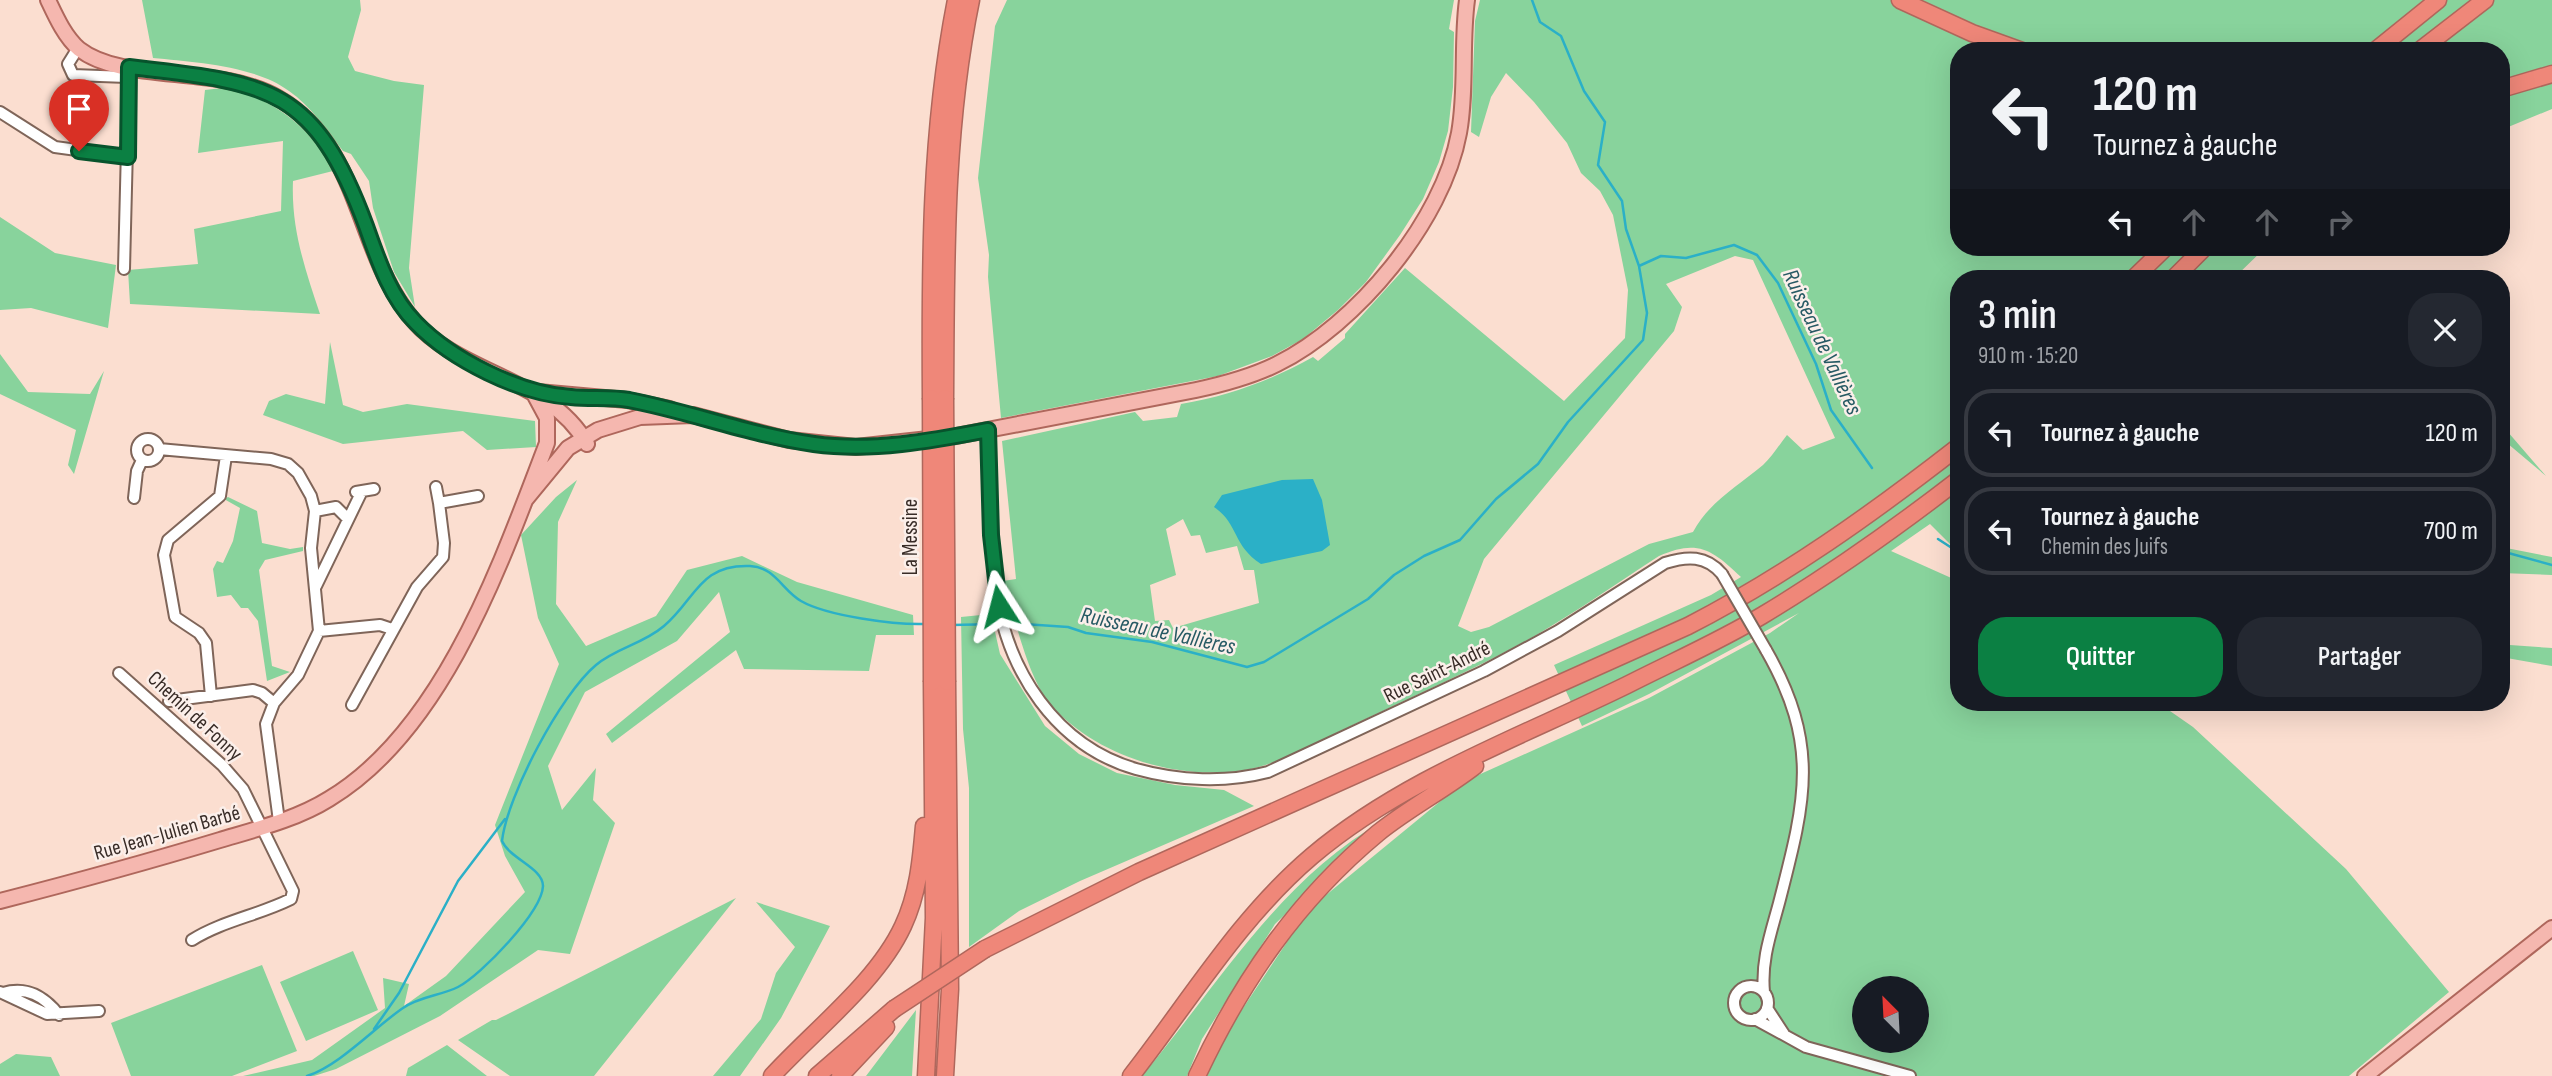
<!DOCTYPE html>
<html lang="fr">
<meta charset="utf-8">
<style>
body{margin:0;font-family:"Sofia Sans Condensed",sans-serif;background:#242831;color:#f1f3f6;height:100vh;display:flex;flex-direction:column;font-size:26px;white-space:nowrap}
*{box-sizing:border-box;margin:0}
p{font-size:23px;color:#9ea1a6}
.icon{flex:none;width:38px;height:38px;fill:none;stroke:currentColor;stroke-width:2;stroke-linecap:round;stroke-linejoin:round}
.map{position:relative;flex:1;overflow:hidden}
.panel{position:absolute;left:1950px;top:270px;width:560px;height:441px;display:flex;flex-direction:column;background:#171b24;border-radius:28px;box-shadow:0 7px 28px #0002}
.panel>*{flex:none}
.hud{position:absolute;left:1950px;top:42px;width:560px;height:214px;border-radius:28px;box-shadow:0 7px 28px #0002;background:#171b24;color:#f1f3f6;overflow:hidden}
.needle{width:46px;rotate:336deg}
.fabs{position:absolute;left:1852px;top:976px;display:grid;gap:14px}
.fabs a{display:grid;place-items:center;width:77px;height:77px;border-radius:50%;background:#171b24;box-shadow:0 7px 28px #0002;font-size:35px}
.pin{position:absolute;display:grid;place-items:center;width:60px;height:60px;color:#fff;margin:-72px -30px;border-radius:50% 50% 50% 0;rotate:-45deg;box-shadow:0 0 7px #0007}
.pin .icon{rotate:45deg}
.me{position:absolute;width:77px;margin:-38px;rotate:351deg;stroke-linejoin:round;filter:drop-shadow(0 0 5px #0008)}
.turn{display:flex;align-items:center;gap:24px;height:147px;padding:0 28px;font-size:32px}
.turn .icon{width:91px;height:91px;stroke-width:2.5}
.turn b{display:block;font-size:49px;line-height:60px}
.lanes{display:flex;align-items:center;height:66px;padding:0 28px;background:#0003;justify-content:center;gap:35px;direction:ltr}
.lanes .off{opacity:.35}
.round{display:grid;place-items:center;flex:none;width:74px;height:74px;border-radius:28px;background:#242831}
.summary{display:flex;align-items:center;justify-content:space-between;height:119px;padding:0 28px}
h1{font-size:42px;font-weight:600;line-height:52px}
.button{display:flex;gap:14px;margin-top:auto;padding:14px 28px}
.button a{flex:1;height:80px;border-radius:28px;background:#0b8043;color:#fff;font-size:28px;font-weight:600;line-height:80px;text-align:center}
.button a+a{background:#242831;color:#f1f3f6}
ul{padding:0;list-style:none}
li{display:flex;align-items:center;gap:21px;height:88px;margin:0 14px 10px;padding:0 14px;border:4px solid #363941;border-radius:28px}
li div{flex:1}
li b{display:block;font-size:26px}
li em{font-style:normal}
.map>svg:first-child{display:block}
.green{fill:#88d39c;fill-rule:evenodd}
.water{fill:#2bb0c7}
.lines{fill:none;stroke-linecap:round;stroke-linejoin:round}
.stream{stroke:#2bb0c7;stroke-width:2.5}
.minor-casing{stroke:#7f6559;stroke-width:14}
.major-casing{stroke:#af675c;stroke-width:18}
.highway-casing{stroke:#af675c;stroke-width:19}
.minor{stroke:#fff;stroke-width:10}
.major{stroke:#f5b7af;stroke-width:14}
.highway{stroke:#ef8779;stroke-width:16}
.minor-bridge-casing{stroke:#7f6559;stroke-width:14;stroke-linecap:butt}
.highway-bridge-casing{stroke:#af675c;stroke-width:19;stroke-linecap:butt}
.minor-bridge{stroke:#fff;stroke-width:10}
.highway-bridge{stroke:#ef8779;stroke-width:16}
.route-casing{stroke:#07532c;stroke-width:18}
.route{stroke:#0b8043;stroke-width:12}
.labels{text-anchor:middle;dominant-baseline:central;stroke-width:5;stroke-linejoin:round;paint-order:stroke}
.street-label{font-size:21px;fill:#382c27;stroke:#fbefea}
.water-label{font-size:23px;font-style:italic;fill:#275a64;stroke:#fbefea}
</style>
<div class="map">
<svg width="2552" height="1076" viewBox="0 0 2552 1076">
<rect width="100%" height="100%" fill="#fbded0"/>
<path class="green" d="M142 0H360L361 10 348 57 355 71 394 81 424 85 409 268 415 307 394 272 373 208 369 181 351 154 343 151C327 131 311 106 289 91 256 66 194 62 153 58Z
M1007 0H1454L1449 29 1454 32 1453 87 1448 131 1439 162 1423 199 1400 235 1366 282 1338 310 1303 339 1272 356 1218 376 1001 418 988 277 989 255 978 178 995 26Z
M1480 0H2552V109L2501 130V51H1958V247H2266L2234 278H1958V547L1955 549 1930 524 1891 551 1958 581V702H2157L2193 727 2346 869 2449 992 2349 1076H1207L1225 1035 1309 909 1465 781 1649 698 1770 633 1799 613 1649 694 1582 726 1554 665 1711 595 1741 577C1712 549 1697 539 1659 556 1619 582 1579 610 1538 634 1480 667 1418 694 1357 723 1321 739 1284 763 1245 770 1177 781 1096 756 1051 705 1027 678 1015 616 1003 581L1016 579 1002 441 1135 412 1143 421 1177 417 1181 404C1229 396 1272 380 1313 357L1318 361 1345 338V334L1405 268 1564 401 1625 338 1628 290 1613 215 1600 191 1581 173 1567 143 1534 102 1506 73 1491 97 1479 137 1471 132 1475 21ZM1735 256 1753 260 1835 438 1803 450 1787 435C1779 445 1772 457 1763 465 1737 487 1710 501 1693 532L1649 544 1489 627 1471 632 1458 626 1484 559 1674 331 1682 307 1666 284ZM1183 519 1191 536 1200 535 1206 553 1237 546 1244 570H1254L1259 603 1173 628 1169 620 1155 621 1150 585 1176 575 1166 529ZM1864 989H1916V1041H1864Z
M222 88C272 97 310 126 333 171L293 181C291 229 305 269 320 314L130 304 128 270 198 264 194 229 281 211 283 141 198 153 205 90Z
M0 217 55 253 116 265 108 328 31 308 0 310Z
M330 342 343 405 363 412 407 404 535 421 536 447 487 450 463 431 343 444 263 415 269 401 286 394 325 404Z
M0 354 28 392 90 394 104 371 74 474 68 465 76 430 0 394Z
M2501 424 2546 476 2501 438Z
M577 480 558 522 556 604 586 646 656 616 687 570 742 556 797 582 913 615 914 635H876L869 671 744 669 736 650 612 743 606 734 730 632 719 592 677 641 585 692 548 766 562 810 596 768 593 800 615 823 570 954 538 950 440 1016 336 1069 314 1076H243L312 1060 385 1008 383 978 409 984 404 1006 446 976 525 892 505 856 495 825 559 664 538 618 521 535 556 497Z
M228 497 257 511 262 543 290 549 303 547V551L265 560 259 570 272 666 290 672 267 681 258 621 248 608H241L231 595 217 597 213 569 217 561 223 563 233 541 240 508 224 499Z
M2501 547 2552 557V575L2501 573Z
M991 614 1000 654 1045 726 1079 754 1117 773 1175 785 1224 790 1254 806 1080 881 1019 911 969 947V788L963 729 961 617Z
M2501 639 2510 645 2552 648V666L2501 657Z
M1384 820 1275 924 1202 1039 1187 1076H1142C1218 985 1279 880 1384 820Z
M736 898 594 1076H510L458 1040 492 1020H496Z
M756 902 830 926 781 1018 740 1076H713L761 1019 776 973 795 947Z
M353 951 378 1010 306 1041 280 982Z
M262 965 297 1051 232 1076H131L111 1023Z
M916 1010 912 1076H866Z
M447 1045 487 1076H406L408 1068Z
M16 1054 51 1057 60 1076H0V1064Z"/>
<path class="water" d="M1313 479 1322 500 1330 545 1322 551 1261 564C1232 545 1239 524 1214 507L1222 495 1282 480Z"/>
<g class="lines">
<path class="stream" d="M1532 0 1540 22 1561 36 1584 91 1605 122 1598 165 1622 201 1626 229 1639 266
M1938 539 1958 552
M2501 551 2552 565
M1008 623 1068 627 1086 633 1152 642 1247 667 1264 662 1368 599 1394 575 1424 556 1460 540 1496 499 1538 464 1568 422 1643 340 1647 313 1639 266 1661 256 1686 258 1734 245 1757 255 1778 283 1816 364 1831 410 1872 468
M952 625 998 624
M374 1029 399 993 458 881 505 819
M307 1076C339 1066 375 1027 403 1008 420 996 440 996 458 987 481 975 542 912 543 886 543 868 510 859 502 841 507 796 561 694 596 665 616 648 643 644 664 626 696 599 699 564 750 566 775 567 782 590 801 601 827 616 895 625 925 624"/>
<g class="minor-casing">
<path id="minor" d="M78 48 68 64 73 75 127 77
M0 112 55 147 128 157
M124 269 129 67
M988 430C992 483 989 537 996 590 1007 671 1056 746 1136 769 1179 781 1226 783 1268 772L1484 671 1558 631 1665 563C1687 556 1706 555 1722 574
M137 450a11 11 0 1 1 22 0a11 11 0 1 1-22 0Z
M159 449 271 459 288 464 298 473 311 496 315 511 311 548 319 631 298 675 274 703 266 724 279 821
M436 487 439 503 478 496
M356 492 374 489
M134 498 137 471 142 460
M315 511 336 507 347 518
M316 586 362 491
M319 631 380 625 392 629
M119 673 222 765 243 789 293 891 291 899C259 915 222 921 192 940
M211 696 206 643 199 633 175 617 164 555 168 540 220 496 226 456
M169 701 253 690 262 693 274 703
M352 705 417 587 443 557 444 543 439 503
M1734 1003a17 17 0 1 1 34 0a17 17 0 1 1-34 0Z
M0 992 47 1014 99 1011
M1764 992C1761 960 1771 933 1779 903 1805 802 1821 746 1766 650
M3 993C27 986 44 996 59 1015
M1767 1008 1784 1034
M1755 1019 1806 1047 1910 1076"/>
</g>
<g class="major-casing">
<path id="major" d="M48 0C56 17 65 37 79 49 124 84 219 64 278 98 362 146 355 252 413 320 461 376 549 377 587 444
M538 392 627 400 670 409
M526 499 568 448 598 430 640 417 693 415 789 440 856 447 956 436 1196 390C1224 384 1251 377 1277 364 1356 325 1443 221 1459 133 1467 89 1461 44 1467 0
M0 901C74 882 147 862 220 840 257 829 297 819 329 799 444 730 501 563 547 443V418L533 392
M2365 1076 2552 928"/>
</g>
<g class="highway-casing">
<path id="highway" d="M1900 0 1972 33 2022 51
M2375 51 2438 0
M2419 51 2485 0
M2501 89 2552 74
M2134 278 2166 247
M2174 278 2205 247
M931 398C930 264 930 132 956 0
M945 398C946 264 944 131 971 0
M985 949 1139 872 1688 626C1785 576 1872 514 1958 447
M772 1076C814 1030 877 982 903 926 918 894 921 861 924 826
M817 1076 894 1009
M840 1076 886 1027
M926 1076 934 918 932 682
M945 1076 950 989 947 682
M1131 1076C1189 1002 1239 918 1312 856 1403 779 1521 737 1627 685 1672 662 1720 641 1763 615 1831 574 1896 528 1958 480
M1197 1076C1241 982 1297 900 1378 833 1409 808 1444 790 1475 766"/>
</g>
<use href="#minor" class="minor"/>
<use href="#major" class="major"/>
<use href="#highway" class="highway"/>
<g class="minor-bridge-casing">
<path id="minor-bridge" d="M1722 574 1766 650"/>
</g>
<g class="highway-bridge-casing">
<path id="highway-bridge" d="M931 398 932 682
M945 398 947 682
M894 1009 985 949"/>
</g>
<use href="#minor-bridge" class="minor-bridge"/>
<use href="#highway-bridge" class="highway-bridge"/>
</g>
<g class="lines">
<g class="route-casing">
<path id="route" d="M79 151 128 157 129 67C267 83 314 85 366 226 378 260 390 297 416 323 452 360 520 394 571 397 590 399 610 397 629 400 691 412 751 435 814 444 872 452 931 441 988 430L991 535 999 606"/>
</g>
<use href="#route" class="route"/>
</g>
<g class="labels">
<g class="street-label">
<text transform="translate(910 537) rotate(-90)">La Messine</text>
<text transform="translate(1437 672) rotate(-26)">Rue Saint-André</text>
<text transform="translate(195 716) rotate(43)">Chemin de Fonny</text>
<text transform="translate(167 833) rotate(-16)">Rue Jean-Julien Barbé</text>
</g>
<g class="water-label">
<text transform="translate(1822 342) rotate(65)">Ruisseau de Vallières</text>
<text transform="translate(1158 631) rotate(12)">Ruisseau de Vallières</text>
</g>
</g>
</svg>
<div class="fabs">
<a><svg class="needle" viewBox="-14 -14 28 28"><path d="M0-13l5 13h-10z" fill="#e53935"/><path d="M0 13l5-13h-10z" fill="#9ea1a6"/></svg></a>
</div>
<div class="pin" style="left:79px;top:151px;background:#d93025"><svg class="icon" aria-label="arrive" viewBox="0 0 24 24"><path d="M6 21V4h12l-3 4 3 4H6"/></svg></div>
<svg class="me" style="left:999px;top:606px" viewBox="-20 -20 40 40"><path d="M0-17L14 15 0 8-14 15z" fill="#0b8043" stroke="#fff" stroke-width="4"/></svg>
<div class="hud">
<div class="turn"><svg class="icon" aria-label="left" viewBox="0 0 24 24"><path d="M17 20v-9H6M10 6l-5 5 5 5"/></svg><div><b>120 m</b>Tournez à gauche</div></div>
<div class="lanes"><svg class="icon" aria-label="left" viewBox="0 0 24 24"><path d="M17 20v-9H6M10 6l-5 5 5 5"/></svg><svg class="icon off" aria-label="ahead" viewBox="0 0 24 24"><path d="M12 20V5M6 11l6-6 6 6"/></svg><svg class="icon off" aria-label="ahead" viewBox="0 0 24 24"><path d="M12 20V5M6 11l6-6 6 6"/></svg><svg class="icon off" aria-label="right" viewBox="0 0 24 24"><path d="M7 20v-9h11M14 6l5 5-5 5"/></svg></div>
</div>
<section class="panel">
<div class="summary"><div><h1>3 min</h1><p>910 m · 15:20</p></div><a class="round"><svg class="icon" aria-label="close" viewBox="0 0 24 24"><path d="M6 6l12 12M18 6L6 18"/></svg></a></div>
<ul>
<li><svg class="icon" aria-label="left" viewBox="0 0 24 24"><path d="M17 20v-9H6M10 6l-5 5 5 5"/></svg><div><b>Tournez à gauche</b></div><em>120 m</em></li>
<li><svg class="icon" aria-label="left" viewBox="0 0 24 24"><path d="M17 20v-9H6M10 6l-5 5 5 5"/></svg><div><b>Tournez à gauche</b><p>Chemin des Juifs</p></div><em>700 m</em></li>
</ul>
<div class="button"><a>Quitter</a><a>Partager</a></div>
</section>
</div>
